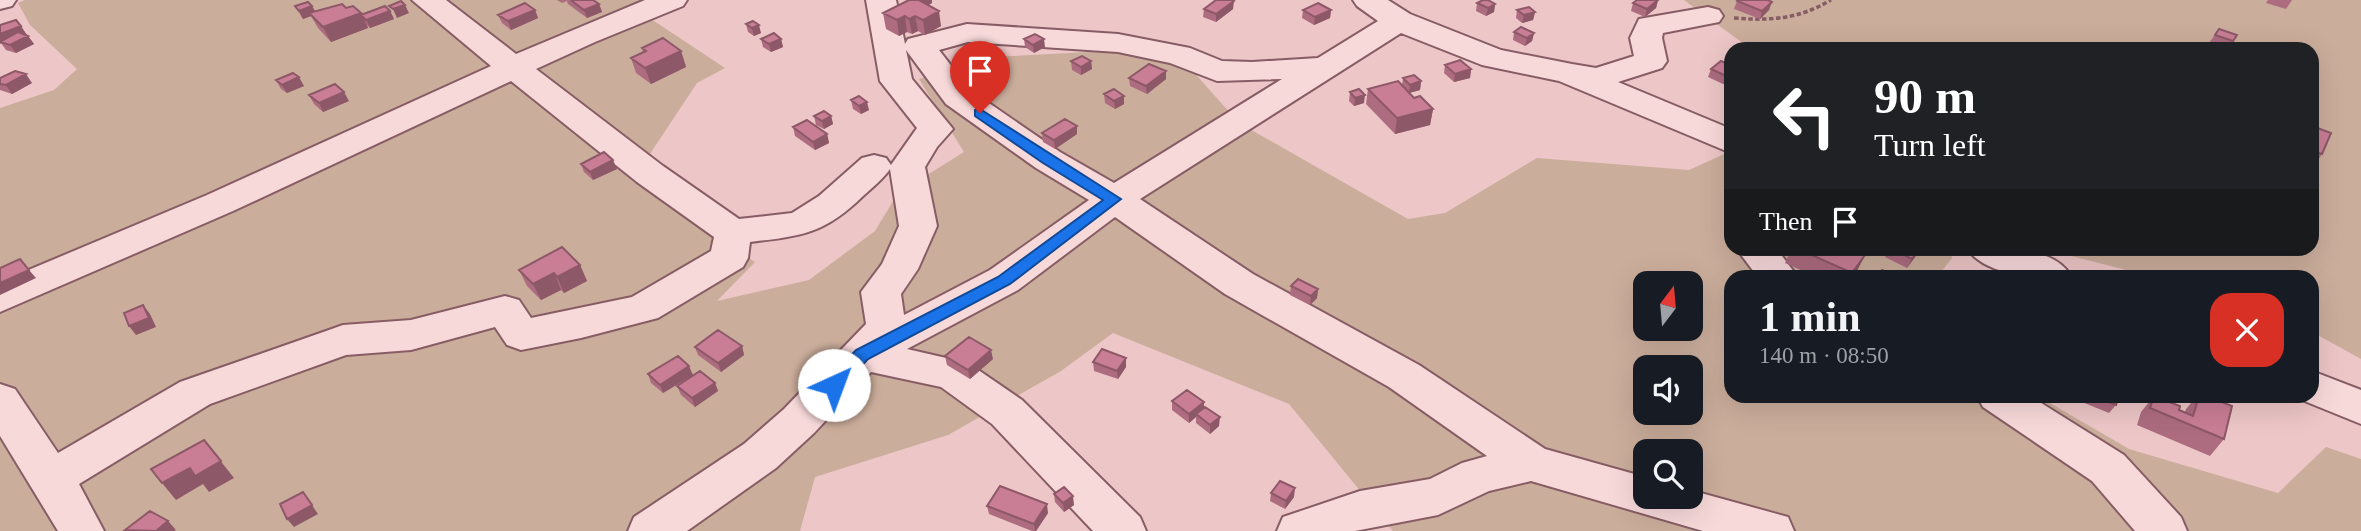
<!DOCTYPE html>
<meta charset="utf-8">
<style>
body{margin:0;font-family:"Times New Roman",serif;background:#242831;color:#f1f3f6;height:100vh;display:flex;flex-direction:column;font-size:26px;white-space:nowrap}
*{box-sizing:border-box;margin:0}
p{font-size:23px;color:#9ea1a6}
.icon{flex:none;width:38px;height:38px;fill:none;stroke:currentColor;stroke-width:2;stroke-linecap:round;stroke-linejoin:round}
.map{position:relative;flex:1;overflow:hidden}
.side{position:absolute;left:1724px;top:270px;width:595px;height:133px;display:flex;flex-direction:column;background:#171b24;border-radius:21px;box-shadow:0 7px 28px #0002}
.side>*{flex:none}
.banner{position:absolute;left:1724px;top:42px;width:595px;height:214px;border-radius:21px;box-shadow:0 7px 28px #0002;background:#202124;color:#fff;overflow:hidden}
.needle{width:46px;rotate:16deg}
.controls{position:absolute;left:1633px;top:271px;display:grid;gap:14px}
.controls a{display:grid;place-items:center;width:70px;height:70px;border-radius:14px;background:#171b24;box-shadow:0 7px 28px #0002;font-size:35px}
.pin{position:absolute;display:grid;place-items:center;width:60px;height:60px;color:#fff;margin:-72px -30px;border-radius:50% 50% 50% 0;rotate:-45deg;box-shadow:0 0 7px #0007}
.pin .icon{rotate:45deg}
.me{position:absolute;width:77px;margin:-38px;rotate:43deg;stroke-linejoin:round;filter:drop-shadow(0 0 5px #0008)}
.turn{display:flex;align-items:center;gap:24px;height:147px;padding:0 35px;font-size:32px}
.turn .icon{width:91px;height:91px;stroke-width:2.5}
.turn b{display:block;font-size:49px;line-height:60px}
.then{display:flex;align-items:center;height:66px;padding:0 35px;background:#0003;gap:14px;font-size:26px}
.round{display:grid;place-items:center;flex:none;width:74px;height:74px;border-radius:21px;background:#242831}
.summary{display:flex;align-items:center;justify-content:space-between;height:119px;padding:0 35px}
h1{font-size:42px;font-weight:700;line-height:52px}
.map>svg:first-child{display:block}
.green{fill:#cbad9b;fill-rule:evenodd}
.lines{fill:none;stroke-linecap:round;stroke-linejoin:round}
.minor-casing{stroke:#875d65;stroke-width:4}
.path{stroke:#875d65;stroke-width:3.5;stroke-dasharray:4.5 2.5;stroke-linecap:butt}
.minor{fill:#f8d9da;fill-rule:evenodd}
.wall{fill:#ad6c80}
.shaded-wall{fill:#8d5868}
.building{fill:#c97e95;stroke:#8d5868;stroke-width:2}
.route{fill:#1a73e8;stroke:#114b97;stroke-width:2}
</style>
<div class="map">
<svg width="2361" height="531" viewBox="0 0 2361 531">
<rect width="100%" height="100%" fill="#edc6c7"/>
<path class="green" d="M25 0H656L648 17 725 68 697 83 632 181 755 262 717 301 809 280 875 231 898 193 964 152 919 79 994 57 1127 50 1191 69 1239 123 1408 219 1445 213 1537 158 1689 170 1731 151V248H1949L1952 258 1938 276H1731V396H2038L2129 449 2278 493 2326 447 2361 459V531H1393L1289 404 1113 333 1061 371 948 435 815 477 800 531H0V108L54 90 77 69 30 25 18 3ZM1645 284H1690V329H1645ZM1645 368H1690V413H1645ZM1645 452H1690V497H1645Z
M1684 0H2361V359L2312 332V276H2150L2044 249 2312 248V49H1751Z"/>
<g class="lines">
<g class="minor-casing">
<path id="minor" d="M0 0H16L12 6 0 9Z
M412 0H446L516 54 645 0H687L683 6 595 42 536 69 663 166 739 219 792 213 819 196 862 158 874 155 886 158 891 165 917 128 880 81 866 0H896L905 44 908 39 967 24 1118 34 1190 48 1222 61 1252 62 1318 58 1378 21 1357 6 1353 0H1388L1410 14 1501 50 1572 64 1596 68 1634 56 1630 38 1639 19 1708 7 1719 10 1723 16 1719 22 1663 33 1662 38 1667 61 1662 68 1618 82 1731 129V153L1559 81 1482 65 1401 33 1140 199 1253 274 1419 365 1545 449 1645 477V497H1690V490L1788 517 1794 531H1703L1531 481 1489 491 1438 515 1355 531H1277L1283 517 1360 491 1430 479 1462 463 1487 456 1389 387 1225 294 1115 217 1018 290 907 349 968 363 1022 400 1140 517 1146 531H1093L992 424 941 387 871 372 814 433 776 468 687 531H628L634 517 744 444 784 409 866 324 861 292 882 264 899 226 890 169C883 179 872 188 863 196 824 234 802 236 750 242L748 258 743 267 658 318 581 338 521 350 507 345 495 327 411 350 346 355 210 404 79 484 104 531H58L0 436V384L15 389 58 453 180 382 329 330 343 325 411 320 505 296 519 300 531 318 632 297 711 251 714 237 637 182 511 81 233 211 0 312V282L207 195 491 66ZM968 42 1118 52 1170 63 1217 81 1282 79 1114 183 1060 152 970 90 939 50ZM906 50 946 104 1036 168 1089 200 990 270 904 315 901 294 918 269 937 226 925 167 937 147 953 129 912 79Z
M1736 248H1776L1797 276H1757Z
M1967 248C1999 248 2053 245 2071 276 2042 279 1985 277 1967 248Z
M2312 371 2361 390V424L2297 398 2296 396H2312Z
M1977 396H2030L2124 455 2181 517 2187 531H2135L2092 481 1983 407Z"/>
</g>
<path class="path" d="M1734 18C1771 21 1799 19 1831 0"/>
<use href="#minor" class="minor"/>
</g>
<path class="wall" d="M557 0H593L599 4 602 12 587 18 568 4 567 1 562 3Z
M909 0H932V3L928 5 941 26 925 35 918 31 912 34 907 32 899 36 886 29 883 13Z
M1658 0 1656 8 1645 17 1631 11 1633 3Z
M2268 0H2292L2286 9 2266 3Z
M1737 1 1769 10 1760 19 1734 9Z
M1477 3 1495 4 1494 12 1486 16 1476 11Z
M295 6 315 11 346 8 361 13 362 15 390 11 394 19 370 28 367 25 368 28 331 42 318 28 311 16 303 19Z
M1204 9H1233L1216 22 1203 17Z
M535 10 538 18 511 30 502 23 498 15Z
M1303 10H1331L1330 18 1314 25 1302 18Z
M1517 10 1535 12 1533 20 1522 23 1516 18Z
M746 24 761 33 754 36 748 32Z
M0 25 27 35H26L28 36 34 44 16 53 6 50 1 43 0 44Z
M2219 29 2237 35 2227 49 2209 43Z
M1514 32 1534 33 1532 41 1525 46 1513 40Z
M761 39H781L783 47 771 52 763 47Z
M1024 39 1045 47 1034 53 1025 47Z
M642 48 681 51 686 67 651 84 636 73 631 58 643 52Z
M1071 61H1091L1092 69 1081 75 1072 70Z
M1445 65 1471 69 1470 78 1454 82 1444 73Z
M1731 65V77L1723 84 1708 77 1711 69Z
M1166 71V79L1147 94 1130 86 1129 78Z
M0 78 32 83 12 94 0 90Z
M1403 78 1421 81 1420 90 1409 93 1414 98 1433 109 1430 125 1395 134 1366 104 1368 89 1402 85Z
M276 80 304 86 287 93 281 89Z
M1350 92 1364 103 1354 106 1349 101Z
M1104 94 1124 104 1115 109 1105 103Z
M309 95 349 101 323 112 314 104Z
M851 100 869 110 861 114 853 109Z
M814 116H831L833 124 824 129 816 125Z
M1077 126V134L1055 149 1043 142 1042 133Z
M2312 126 2322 154 2316 163 2312 161Z
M793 127 827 134 829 143 815 150 795 136Z
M581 164 617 169 593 180 584 172Z
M1792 248H1850L1857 271 1853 276H1814L1785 263Z
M1889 248 1915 257 1907 268 1885 257Z
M580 265 587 281 564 293 561 290 541 300 527 286 519 270Z
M1291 286 1318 289 1317 298 1310 305 1290 295Z
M742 346 744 355 721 372 698 355 695 347Z
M945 356 993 359 970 379 947 365Z
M1126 358V367L1118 379 1094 371 1093 362Z
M2312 358 2317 368 2312 374Z
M648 374 693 375 663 393 651 383Z
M715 383 718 391 695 407 681 395 677 386Z
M2079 396H2140L2134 403 2119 396 2116 405 2109 413 2077 400Z
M2154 396 2185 412 2186 409 2197 396H2207L2224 439 2210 456 2137 425 2141 412Z
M1172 401 1204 408 1219 426 1210 434 1196 423V417L1189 423 1172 410Z
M1271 493 1294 497 1285 509 1270 501Z
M1054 494 1074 505 1064 512 1055 502Z
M987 506 1048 513 1036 531H1032L989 514Z"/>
<path class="shaded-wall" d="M921 0H932V3L923 8Z
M1658 0 1656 8 1645 17 1647 9Z
M1234 1 1233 9 1216 22V14Z
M1772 2 1769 10 1760 19 1762 11Z
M599 4 602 12 587 18 584 10Z
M1495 4 1494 12 1486 16 1488 8Z
M405 5 409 13 397 18 393 9Z
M312 6 317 14 309 13 311 16 303 19 299 11Z
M535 10 538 18 511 30 508 21Z
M1331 10 1330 18 1314 25 1315 17Z
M390 11 394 19 370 28 366 20Z
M939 11 941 26 925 35 923 20Z
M1535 12 1533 20 1522 23 1524 15Z
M361 13 368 28 331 42 323 27Z
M905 16 907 32 899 36 897 20Z
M915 16 918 31 912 34 909 19Z
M759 25 761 33 754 36 752 28Z
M21 26 27 35 3 43 0 42 1 43 0 44V34Z
M1534 33 1532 41 1525 46 1527 38Z
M28 36 34 44 16 53 10 45Z
M781 39 783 47 771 52 769 44Z
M1044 39 1045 47 1034 53 1033 45Z
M681 51 686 67 651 84 645 68Z
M1091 61 1092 69 1081 75V67Z
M1471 69 1470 78 1454 82 1455 74Z
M1166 71V79L1147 94 1146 86Z
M1731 72V77L1723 84 1726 76Z
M26 74 32 83 12 94 6 85Z
M299 77 304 86 287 93 282 85Z
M1421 81 1420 90 1409 93 1410 85Z
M344 92 349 101 323 112 319 103Z
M1365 95 1364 103 1354 106 1355 98Z
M1124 96V104L1115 109 1114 101Z
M867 102 869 110 861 114 859 106Z
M1433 109 1430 125 1395 134 1397 118Z
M831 116 833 124 824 129 822 121Z
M1077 126V134L1055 149 1054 140Z
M827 134 829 143 815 150 813 142Z
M613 160 617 169 593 180 590 172Z
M1920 249 1915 257 1907 268 1912 259Z
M1865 255 1857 271 1853 276H1850Z
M580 265 587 281 564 293 557 277Z
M29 270 36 278 0 295V283Z
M554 273 561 290 541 300 533 284Z
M1318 289 1317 298 1310 305 1311 296Z
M143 305 150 314 156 327 136 335 129 326Z
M742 346 744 355 721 372 718 363Z
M991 350 993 359 970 379 968 370Z
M1126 358V367L1118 379 1117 371Z
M689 366 693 375 663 393 660 385Z
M715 383 718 391 695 407 692 398Z
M1204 402V411L1196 414V417L1189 423V414Z
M1220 417 1219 426 1210 434V425Z
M204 440 234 478 209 492 203 484 176 500 162 483Z
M1295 488 1294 497 1285 509 1286 501Z
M303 492 318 514 294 527 287 519Z
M1073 496 1074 505 1064 512 1063 503Z
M1047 504 1048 513 1036 531H1035L1034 524Z
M168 521 176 530 174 531H156Z"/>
<path class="building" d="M575 0H593L599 4 584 10 572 1Z
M909 0H919L939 11 923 20 915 16 909 19 905 16 897 20 883 13Z
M1216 0H1232L1234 1 1216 14 1204 9Z
M1483 0H1488L1495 4 1488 8 1477 3Z
M1637 0H1658L1647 9 1633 3Z
M1738 0H1768L1772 2 1762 11 1737 1Z
M401 1 405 5 393 9 389 6Z
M308 2 312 6 299 11 295 6Z
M525 3 535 10 508 21 498 15Z
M1318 3 1331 10 1315 17 1303 10Z
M342 4 346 8 353 6 361 13 323 27 309 13Z
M385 6 390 11 366 20 361 15Z
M1529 7 1535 12 1524 15 1517 10Z
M16 20 21 26 0 34V25Z
M753 21 759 25 752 28 746 24Z
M1521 27 1534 33 1527 38 1514 32Z
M2219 29 2237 35 2233 41 2215 35Z
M18 32 28 36 10 45 0 42Z
M774 33 781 39 769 44 761 39Z
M1035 34 1044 39 1033 45 1024 39Z
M663 38 681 51 645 68 631 58 646 51 642 48Z
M1082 56 1091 61 1081 67 1071 61Z
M1460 60 1471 69 1455 74 1445 65Z
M1721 61 1731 65V72L1726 76 1711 69Z
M1149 64 1166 71 1146 86 1129 78Z
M15 71 26 74 6 85 0 84V78Z
M293 73 299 77 282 85 276 80Z
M1414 75 1421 81 1410 85 1403 78Z
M1398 81 1414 98 1420 96 1433 109 1397 118 1368 89Z
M335 84 344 92 319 103 309 95Z
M1114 89 1124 96 1114 101 1104 94Z
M1359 89 1365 95 1355 98 1350 92Z
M859 96 867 102 859 106 851 100Z
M824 111 831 116 822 121 814 116Z
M1065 119 1077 126 1054 140 1042 133Z
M807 120 827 134 813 142 793 127Z
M2312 126 2331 133 2322 154 2312 151Z
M604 152 613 160 590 172 581 164Z
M562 247 580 265 557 277 554 273 533 284 519 270Z
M1796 248H1850L1865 255 1852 273Z
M1890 248H1919L1920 249 1912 259Z
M20 259 29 270 0 283V268Z
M1882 270 1894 275V276H1878Z
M1298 279 1318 289 1311 296 1291 286Z
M143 305 149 318 129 326 124 313Z
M718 330 742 346 718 363 695 347Z
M969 337 991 350 968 370 945 356Z
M1102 349 1126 358 1117 371 1093 362Z
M678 356 689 366 660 385 648 374Z
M2312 358 2316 359 2317 368 2312 367Z
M700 371 715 383 692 398 677 386Z
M1187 390 1204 402 1189 414 1172 401Z
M2093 396H2119L2116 405Z
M2154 396 2180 406 2179 410 2193 416 2199 396H2207L2232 406 2224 439 2150 408Z
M1205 407 1220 417 1210 425 1196 414Z
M204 440 221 461 195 476 190 468 162 483 151 469Z
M1280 481 1295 488 1286 501 1271 493Z
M1000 486 1047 504 1034 524 987 506Z
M1064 487 1073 496 1063 503 1054 494Z
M303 492 312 505 287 519 280 504Z
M150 511 168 521 156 531 125 530Z"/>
<path class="route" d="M980 109 1121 199 1010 284 868 359 840 389H828L825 385 828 380 856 350 998 277 1103 200 1043 163 975 116V110Z"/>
</svg>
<div class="controls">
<a><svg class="needle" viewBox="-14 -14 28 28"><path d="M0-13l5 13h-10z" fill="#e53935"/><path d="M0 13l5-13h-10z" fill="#9ea1a6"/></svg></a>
<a><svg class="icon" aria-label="sound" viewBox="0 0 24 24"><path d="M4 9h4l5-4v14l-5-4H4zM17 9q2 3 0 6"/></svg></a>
<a><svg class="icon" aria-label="search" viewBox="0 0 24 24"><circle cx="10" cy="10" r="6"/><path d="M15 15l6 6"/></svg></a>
</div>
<div class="pin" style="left:980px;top:113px;background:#d93025"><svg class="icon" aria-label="arrive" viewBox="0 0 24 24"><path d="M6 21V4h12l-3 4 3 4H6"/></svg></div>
<svg class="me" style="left:834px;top:385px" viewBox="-20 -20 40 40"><circle r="19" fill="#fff"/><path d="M0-13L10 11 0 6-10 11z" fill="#1a73e8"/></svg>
<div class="banner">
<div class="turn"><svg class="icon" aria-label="left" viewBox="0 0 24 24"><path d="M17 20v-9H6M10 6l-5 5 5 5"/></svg><div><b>90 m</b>Turn left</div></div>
<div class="then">Then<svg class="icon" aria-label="arrive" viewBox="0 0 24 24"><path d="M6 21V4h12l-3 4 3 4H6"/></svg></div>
</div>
<section class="side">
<div class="summary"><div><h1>1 min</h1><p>140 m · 08:50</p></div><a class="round" style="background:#d93025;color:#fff"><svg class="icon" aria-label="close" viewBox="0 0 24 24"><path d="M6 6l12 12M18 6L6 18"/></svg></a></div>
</section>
</div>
